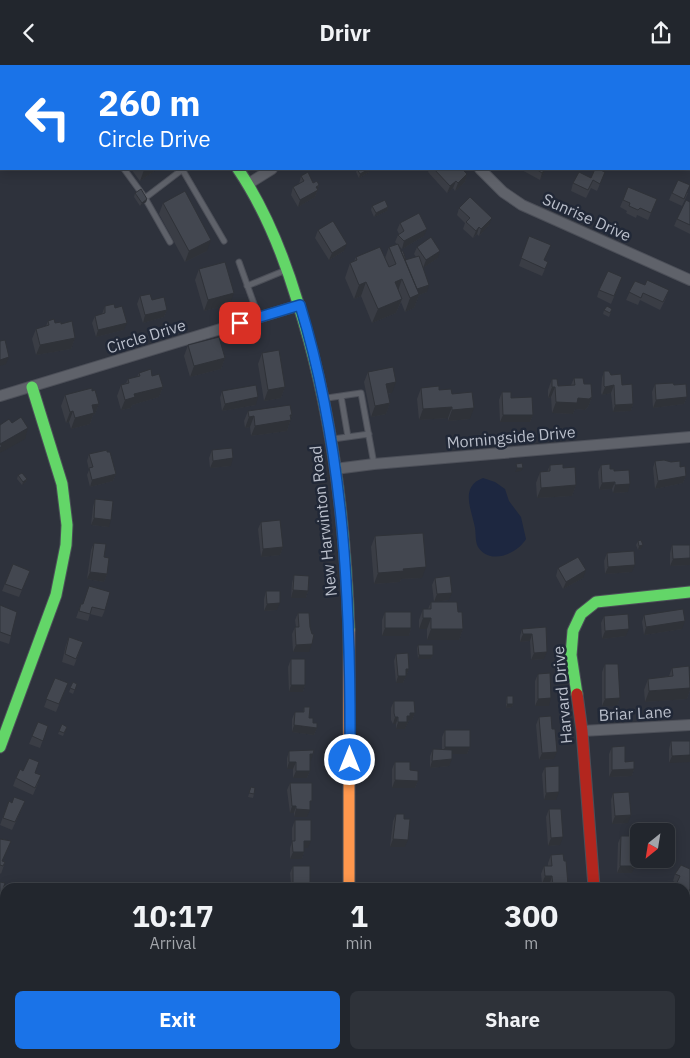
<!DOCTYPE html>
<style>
body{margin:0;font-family:"IBM Plex Sans",sans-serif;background:#2e3239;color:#f1f3f6;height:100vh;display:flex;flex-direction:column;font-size:19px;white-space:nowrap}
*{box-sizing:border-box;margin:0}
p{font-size:16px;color:#a2a5aa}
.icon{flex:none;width:28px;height:28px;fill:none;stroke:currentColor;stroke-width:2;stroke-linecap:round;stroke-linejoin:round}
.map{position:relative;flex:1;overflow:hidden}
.panel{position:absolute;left:0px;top:818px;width:690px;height:176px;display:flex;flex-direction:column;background:#22262d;border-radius:15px 15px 0 0;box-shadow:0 2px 12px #0003,0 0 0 1px #3f4349}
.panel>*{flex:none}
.banner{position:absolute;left:0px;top:0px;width:690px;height:105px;box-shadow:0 2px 12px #0003,0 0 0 1px #3f4349;background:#1a73e8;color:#fff;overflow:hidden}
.needle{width:32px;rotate:210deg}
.buttons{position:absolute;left:630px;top:758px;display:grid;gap:10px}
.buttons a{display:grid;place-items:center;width:45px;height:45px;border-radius:8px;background:#22262d;box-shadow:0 2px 12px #0003,0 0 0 1px #3f4349;font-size:25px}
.pin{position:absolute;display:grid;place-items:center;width:42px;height:42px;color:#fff;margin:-21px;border-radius:10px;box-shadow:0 2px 8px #0006}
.me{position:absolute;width:55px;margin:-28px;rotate:0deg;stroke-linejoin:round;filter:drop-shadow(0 0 4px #0008)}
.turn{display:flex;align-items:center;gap:18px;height:105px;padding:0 15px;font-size:22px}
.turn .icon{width:65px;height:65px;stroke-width:2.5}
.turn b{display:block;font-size:35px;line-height:42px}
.eta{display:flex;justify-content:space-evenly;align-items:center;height:85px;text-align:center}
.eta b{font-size:30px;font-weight:800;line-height:35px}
.button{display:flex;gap:10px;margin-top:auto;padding:10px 15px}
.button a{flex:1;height:58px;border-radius:8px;background:#1a73e8;color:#fff;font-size:20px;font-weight:800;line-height:58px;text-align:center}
.button a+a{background:#2e3239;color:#f1f3f6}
header{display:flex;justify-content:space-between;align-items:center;height:65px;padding:0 15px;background:#22262d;font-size:22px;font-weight:800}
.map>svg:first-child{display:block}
.green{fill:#2b3c42}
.water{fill:#1d2740}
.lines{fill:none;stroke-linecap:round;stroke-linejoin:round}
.lane-casing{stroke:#4c4f58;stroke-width:7}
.street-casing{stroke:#4c4f58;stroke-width:12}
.fast-casing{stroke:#4c4f58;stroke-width:13}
.slow-casing{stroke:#4c4f58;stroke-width:13}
.jam-casing{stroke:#4c4f58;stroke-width:13}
.lane{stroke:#5f626a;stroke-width:5}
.street{stroke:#5f626a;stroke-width:10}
.fast{stroke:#63d668;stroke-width:11}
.slow{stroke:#ff974d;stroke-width:11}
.jam{stroke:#b3261e;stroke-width:11}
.wall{fill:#3a3d45}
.shaded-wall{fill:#2f3238}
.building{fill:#434750;stroke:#2f3238}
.route-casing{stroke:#114b97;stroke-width:12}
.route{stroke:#1a73e8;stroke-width:9}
.labels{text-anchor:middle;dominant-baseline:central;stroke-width:5;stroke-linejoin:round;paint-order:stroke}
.street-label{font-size:16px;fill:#babfcb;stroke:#212837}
</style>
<header><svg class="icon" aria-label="back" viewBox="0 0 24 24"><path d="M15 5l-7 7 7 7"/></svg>Drivr<svg class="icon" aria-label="share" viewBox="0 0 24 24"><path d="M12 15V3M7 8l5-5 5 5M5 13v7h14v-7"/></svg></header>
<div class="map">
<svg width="690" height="993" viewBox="0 0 690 993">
<rect width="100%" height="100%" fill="#2e323c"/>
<path class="green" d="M5 961V989H99L98 993H0V973Z"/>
<path class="water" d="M483 413 495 417 505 424 509 436 521 452 526 474C518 488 490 501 478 482 475 476 476 469 475 463 472 445 459 422 483 413Z"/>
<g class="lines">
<g class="lane-casing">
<path id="lane" d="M214 1 215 0
M124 104 143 130
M182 104 224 176
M170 177 145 133 183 104
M239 197 259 253
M247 221 286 205
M341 331 348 372
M327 333 361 328 374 399
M333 374 369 369"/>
</g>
<g class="street-casing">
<path id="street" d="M444 1 446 0
M480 104 503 127 522 140 690 215
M248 119 272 104
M0 331 300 240
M335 404 374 399 690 372
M582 666 690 660
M685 883 690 878"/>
</g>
<g class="fast-casing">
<path id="fast" d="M238 104C265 144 283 189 297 235 332 343 345 453 349 565
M577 629 571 590 573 566 581 549 596 537 690 527
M0 682 56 530 66 480 67 460 62 419 32 322
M348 989V993"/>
</g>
<g class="slow-casing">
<path id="slow" d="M161 0 162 1
M349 565V822"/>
</g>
<g class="jam-casing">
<path id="jam" d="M577 629 582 666 594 822"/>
</g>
<use href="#lane" class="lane"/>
<use href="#street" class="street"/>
<use href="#fast" class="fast"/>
<use href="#slow" class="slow"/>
<use href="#jam" class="jam"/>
</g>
<path class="wall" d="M690 0V24H689V1Z
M131 104H157L140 116Z
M357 104 369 107 359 113 356 107Z
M429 104H462L467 109 465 117 455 126 453 123 447 128 428 107Z
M520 104H546L540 115Z
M301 111 319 120 315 132 298 142 291 130 293 122 299 119Z
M591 113 602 114 597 126 591 123 586 133 571 126 573 118Z
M135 128 147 134 146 137 140 141 134 132Z
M672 128H688L682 141 669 135Z
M657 134 648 155 637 150 636 153 626 148 627 146 620 142 623 135Z
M690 137V169L674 161 677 154Z
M163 138 207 186 185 197 159 149Z
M372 141 388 142 387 146 374 152 371 145Z
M459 143 489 160 479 171 477 169 473 173 463 164 465 158 457 150Z
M400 158 424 171 402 184 399 181 406 195 416 192 414 189 417 182 438 193 423 203 427 227 419 230 414 243 405 247 401 237 396 248 372 258 361 231 354 234 345 213 350 198 354 196 356 192 385 193 389 182 397 179 395 177 398 170 399 169 397 165Z
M318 165 344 186 329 195 315 173Z
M529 171 545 195V204L542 211 519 201Z
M199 204 230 239 204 246 195 215Z
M635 216 666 233 660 245 640 235 638 240 626 235Z
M619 220 611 239 597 232 599 225Z
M140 231 152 235 167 245 164 252 143 258 137 239Z
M105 241 124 265 96 272 92 258 95 251 102 249Z
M612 244 609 252 603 249 604 245Z
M48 256 61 259 75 273 71 284 36 290 32 274 36 264 46 261Z
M188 280 225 293 221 304 190 312 184 291Z
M262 288 285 322 281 333 264 336 258 299Z
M604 306 611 310 622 320 633 339 631 346 613 347 611 328 602 330 601 328 602 313Z
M368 307 392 328 388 329 390 338 386 349 371 352 364 317Z
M139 308 152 311 163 322 159 332 132 340 131 343 121 345 117 331 121 320 126 318 128 314 137 312Z
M574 313 584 319 592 332 588 342 585 345 575 344 573 349 552 348 551 332 548 333V325L552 314 558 321 571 320Z
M655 319 674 320 687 332 684 339 653 343 652 327Z
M421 323 439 325 452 329 470 354 448 356V353L419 355 417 334Z
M222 326 256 340 222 346 220 333Z
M502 327 511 333 533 350 530 357H500L499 335Z
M65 330 99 339 95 349 93 350 90 359 71 364 69 357 66 358 61 341Z
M248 346 292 350 287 366 251 371 250 362 245 363 244 356Z
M212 385 231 401 210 403 209 393Z
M89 389 116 409 113 416 90 422 87 410 89 405 87 396Z
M655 396 680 402 686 411 683 418 655 424 653 403Z
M550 400 563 403 576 420 572 431 537 433 536 418 540 407H547Z
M601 400 614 406 628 427 613 428 612 424 599 425 598 407Z
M18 410 27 414 26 417 22 420 17 414Z
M95 434 109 462 91 460 93 442Z
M261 457 283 482 280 490 261 492 258 464Z
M375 471 422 513 401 514 400 517 374 519 371 482Z
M638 476 641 484 638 485 636 480Z
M94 478 104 492 107 509 104 517 87 514 91 485Z
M672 480H690V500L670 501V488Z
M607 488 632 507 605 509 604 496Z
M13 499 30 506 19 532 2 526Z
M558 503 583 513 563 524 556 511Z
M294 510 308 526 306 533H291L292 518Z
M435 513 449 535 434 537 432 520Z
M89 521 105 545 102 552 90 549 88 556 76 553 81 539H83Z
M266 526 277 545 264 546V534Z
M431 537 458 547 463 564 459 575H427V564H419V555L423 544H428Z
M0 540 11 571 9 579 0 576Z
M385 547 411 563 409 571H382V555Z
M298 548 309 587H293L292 569 295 562H296L295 555Z
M644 550 682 564 644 570 642 557Z
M604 551 626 571 602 574 601 558Z
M546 562 544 594 531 595 530 576 520 577V571L522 564Z
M69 572 83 577 74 601 62 597 66 580Z
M418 580 433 590 431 594H418L417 583Z
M396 589 409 604 403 618H396L394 596Z
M291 594 305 620 303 627H289L288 602Z
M605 599 620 633 617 641H602V607Z
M672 603 690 613V625L687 634 645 637 644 625 648 614 669 611Z
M538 609 549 641H535V616Z
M55 613 68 618 56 647 44 642Z
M73 617 77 619 73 629 69 627Z
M507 631 513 639 512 642 506 643V635Z
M394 636 415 648 412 655H409L405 664H396V659H393L391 655V643Z
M304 642 309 653 317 663 314 670 292 667V654L295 647H303Z
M539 652 554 694 539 695 536 660Z
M38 657 48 661 40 683 29 679Z
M62 659 67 662 63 671 58 669Z
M445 665 470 682 467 689H452L449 701 430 703V691L433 684H442V672Z
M671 676H690L669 698V684Z
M612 682 625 697 634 704 632 711 609 712V689Z
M289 686 311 696H310V706L307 713H293V704H287V693Z
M395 697 410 705 418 716 415 723H392V704Z
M545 702 556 735H544L542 709Z
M23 706 35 708 38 718 33 730 13 721 16 713Z
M290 718 307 752H294V748H290L287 725Z
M251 722 254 729 253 733 248 732Z
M613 728 628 758 612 759 611 735Z
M9 736 12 738 25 736 12 765 0 760Z
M549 744 560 780 548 781 546 752Z
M396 749 404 754 405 782H390L393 756Z
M295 755 308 783H304V787L302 794H290V783L292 777V763Z
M621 771 632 808H617L618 778Z
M0 774 11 776 2 796 5 797 1 809 0 808Z
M551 790 564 796 567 822H550V818L542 819 541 809 544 801H548V798Z
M681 800 690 826 685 835V822H674L676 818 673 816 675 809Z
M293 801 310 819 309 822H289L291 819 290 808Z
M0 866 5 868V890L0 888 2 883 0 882Z
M291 989H307V993H291Z"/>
<path class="shaded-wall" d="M146 104H157L140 116 144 105Z
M369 104H370L369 107 359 113 360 109Z
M545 104H546L540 115 542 108Z
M467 109 465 117 455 126 458 118Z
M456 116 453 123 447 128 450 121Z
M319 120 315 132 298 142 300 135Z
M147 134 146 137 140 141 142 138Z
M388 142 387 146 374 152 376 148Z
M492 153 489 160 479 171 481 164Z
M479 162 477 169 473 173 476 166Z
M427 164 424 171 402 184 404 176Z
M211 175 207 186 185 197 189 186Z
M347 179 344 186 329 195 332 188Z
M440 186 438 193 423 203 426 195Z
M402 214 397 229 395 217Z
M366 217 361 231 354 234 359 220Z
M429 220 427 227 419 230 414 243 405 247 410 233 414 225Z
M234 228 230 239 204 246 208 235Z
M402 234 396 248 372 258 378 244Z
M167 245 164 252 143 258 145 250Z
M127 258 124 265 96 272 98 265Z
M75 273 71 284 36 290 40 280Z
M9 292 6 299 0 301V295Z
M225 293 221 304 190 312 194 301Z
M396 317 392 328 382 329 386 319Z
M614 320 611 328 602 330 605 322Z
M163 322 159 332 132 340 131 343 121 345 125 335 134 329Z
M285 322 281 333 264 336 268 325Z
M552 322H555L551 332 548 333Z
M258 332 256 340 222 346 225 339Z
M592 332 588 342 585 345 575 344 573 349 552 348 556 337 578 333Z
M687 332 684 339 653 343 656 335Z
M390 338 386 349 371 352 375 341Z
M99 339 95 349 93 350 90 359 71 364 75 353 92 340Z
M633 339 631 346 613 347 615 340Z
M452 342 448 353 419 355 423 344Z
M474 343 470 354 448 356 452 345Z
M73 346 69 357 66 358 70 347Z
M290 350H292L287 366 251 371 255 361Z
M503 350H533L530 357H500Z
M254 351 250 362 245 363 249 352Z
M28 363 25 374 0 388V379Z
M233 393 231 401 210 403 213 396Z
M517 403H523L521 406 515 407Z
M116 409 113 416 90 422 92 415Z
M686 411 683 418 655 424 658 416Z
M27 414 26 417 22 420 23 417Z
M615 417 612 424 599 425 602 418Z
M630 419 628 427 613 428 615 420Z
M576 420 572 431 537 433 541 423Z
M94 453 111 455 109 462 91 460Z
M643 480 641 484 638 485 639 481Z
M283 482 280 490 261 492 263 484Z
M690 493V500L670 501 673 494Z
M635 500 632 507 605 509 608 502Z
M426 502 422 513 401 514 400 517 374 519 378 508 403 504Z
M586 505 583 513 563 524 566 517Z
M90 507 107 509 104 517 87 514Z
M293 525 308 526 306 533H291Z
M452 528 449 535 434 537 437 529Z
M280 538 277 545 264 546 267 539Z
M423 553H431L427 564H419Z
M685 556 682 564 644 570 646 562Z
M385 563H411L409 571H382Z
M431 564H463L459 575H427Z
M629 564 626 571 602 574 605 566Z
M523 569H532L530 576 520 577Z
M312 579 309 587H293L296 580Z
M547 587 544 594 531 595 534 588Z
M419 590H433L431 594H418Z
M406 604H409L403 618H396L398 611Z
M291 620H305L303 627H289Z
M690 623V625L687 634 645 637 649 626Z
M551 633 549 641H535L538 634Z
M620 633 617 641H602L605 634Z
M507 639H513L512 642 506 643Z
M410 648H415L412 655H409L405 664H396L398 657 407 651Z
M395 652H398L396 659H393Z
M294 660 317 663 314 670 292 667Z
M445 682H470L467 689H442Z
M557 687 554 694 539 695 542 688Z
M310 689H313L311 696H308Z
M690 690V697L669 698 672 691Z
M452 694 449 701 430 703 432 696Z
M289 697H296L293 704H287Z
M634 704 632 711 609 712 612 705Z
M296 706H310L307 713H293Z
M395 715 418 716 415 723H392Z
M559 727 556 735H544L546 728Z
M292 741H296L294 748H290Z
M296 744 310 745 307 752H294Z
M631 750 628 758 612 759 615 751Z
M563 772 560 780 548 781 551 773Z
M393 774 408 775 405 782H390Z
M304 776H311L308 783H302Z
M293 787H304L302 794H290Z
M620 801H635L632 808H617Z
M545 811H552L550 818 542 819Z
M304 819H310L309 822H303Z
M568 820 567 822H553V821Z
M690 913V920L685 921V915Z
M293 989H297L295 993H292Z"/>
<path class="building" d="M99 0H113L114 1H98Z
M335 0H358L357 1H334Z
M463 0H479L480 1H464Z
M676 0H690V11L689 10V1H675Z
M357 104H369L360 109Z
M434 104H462L467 109 458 118 456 116 450 121Z
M536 104H545L542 108Z
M595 104H598L605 107 600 119 593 115 588 125 573 118 579 107 591 113Z
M308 107 313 118 317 116 319 120 316 122 318 125 300 135 293 122 304 116 301 111Z
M678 115 690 120 684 134 672 128Z
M628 122 657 134 651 148 640 143 638 145 629 141 630 138 623 135Z
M141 124 147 134 142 138 135 128Z
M185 126 211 175 189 186 163 138Z
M470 132 492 153 481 164 479 162 476 166 466 157 470 153 459 143Z
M385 135 388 142 376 148 372 141Z
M686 135 690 137V160L677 154Z
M419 148 427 164 404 176 398 170 404 166 400 158Z
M333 156 347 179 332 188 318 165Z
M529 171 551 180 544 195 548 197 545 204 521 193Z
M431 172 440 186 426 195 417 182Z
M398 179 419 229 410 233 402 214 395 217 402 234 378 244 366 217 359 220 350 198 357 195 356 192 380 182 389 202 396 199 389 182Z
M401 186H403L406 195H405Z
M419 191 429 220 417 224 405 195Z
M225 197 234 228 208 235 199 204Z
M608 206 622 212 614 231 599 225Z
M647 215 669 225 663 237 643 228 641 233 629 227 635 216 645 220Z
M150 229 152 235 164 232 167 245 145 250 140 231Z
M114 239 115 243 122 241 127 258 98 265 95 251 105 248V241Z
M607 241 612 244 610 248 604 245Z
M54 254 55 258 61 257V259L72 256 75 273 40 280 36 264 49 260 48 256Z
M219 272 225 293 194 301 188 280Z
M5 275 9 292 0 295V276Z
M279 285 285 322 268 325 262 288Z
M393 302 396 317 386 319 390 338 375 341 368 307Z
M151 304 152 311 159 309 163 322 134 329 135 332 125 335 121 320 129 318 128 314 140 311 139 308Z
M604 306H609L611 310 621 309 622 320 632 319 633 339 615 340 614 320 605 322 604 321Z
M574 313H583L584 319H591L592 332 589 334 578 333 577 338 556 337 555 322H552V314H557L558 321 575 320Z
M673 318 674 320 686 319 687 332 656 335 655 319Z
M256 320 258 332 225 339 222 326Z
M439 321V325L451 324 452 329 472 327 474 343 452 345V342L423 344 421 323Z
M92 323V326L95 325 99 339 92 340 94 348 75 353 73 346 70 347 65 330Z
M502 327H511V333L532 332 533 350H503Z
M290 340 292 350H290L291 355 255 361 254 351 249 352 248 346Z
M21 352 28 363 0 379 2 381 0 383V360L9 354 12 358Z
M232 383 233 393 213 396 212 385Z
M107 385V387H110L116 409 92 415 89 403 93 402 89 389Z
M664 395 671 397 680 396V402L685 401 686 411 658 416 655 396Z
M522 398 523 403H517L516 399Z
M563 399V403L575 402 576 420 541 423 540 407 550 406V400Z
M610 399V404H614V406L629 405 630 419 615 420V417L602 418 601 400Z
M22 408 27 414 23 417 18 410Z
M95 434 113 436 111 455 94 453Z
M280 455 283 482 263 484 261 457Z
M423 468 426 502 403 504 404 506 378 508 375 471Z
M641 475 643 480 639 481 638 476Z
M94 478 106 479 104 492 109 493 107 509 90 507Z
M672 480H690V493L673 494Z
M634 486 635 500 608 502 607 488Z
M578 492 586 505 566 517 558 503Z
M13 499 30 506 22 525 5 519Z
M294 510 309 511 308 526 293 525Z
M450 511 452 528 437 529 435 513Z
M89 521 110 527 105 545 92 542 90 549 79 546 81 539H83Z
M266 526H280V538L267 539Z
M431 537H457L458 547H462L463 564H431V553H423V544H431Z
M0 540 17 547 11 571 0 567Z
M683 544 685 556 646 562 644 550Z
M385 547H411V563H385Z
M298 548H309L310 562 312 569H314L312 579 296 580 295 562H299Z
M628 549 629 564 605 566 604 551Z
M546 562 547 587 534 588 532 569H523L522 564Z
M69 572 83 577 76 594 65 589Z
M418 580H433V590H419Z
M408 588 409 604H406V611H398L396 589Z
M291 594H305V620H291Z
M605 599H618L620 633 605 634Z
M689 601 690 623 649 626 648 614 673 611 672 603Z
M550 608 551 633 538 634V609Z
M55 613 68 618 59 639 46 634Z
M73 617 77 619 75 625 70 623Z
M507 631H513V639H507Z
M394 636H414L415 648H410V651H407V657H398V652H395L394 648Z
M304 642H310L309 653H313V658H317V663L294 660 295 647H304Z
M551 651 552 664H555L557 687 542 688 539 652Z
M38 657 48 661 43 676 32 671Z
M62 659 67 662 64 668 59 666Z
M445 665H470V682H445Z
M671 676H690V690L672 691Z
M625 681V697L634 696V704L612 705V682Z
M433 684 452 685V694L432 696Z
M314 685 313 689H310V706H296V697H289V686Z
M29 693 39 697 35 708 41 710 35 723 16 713 20 704 23 706Z
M395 697H410V705L418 706V716L395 715Z
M559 701V727L546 728 545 702Z
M290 718H312V736H310V745L296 744V741H292Z
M251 722 255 723 254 729 249 728Z
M629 727 631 750 615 751 613 728Z
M14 732 25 736 15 757 3 753 9 736 12 738Z
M549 744H561L563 772 551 773Z
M396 749H404V754H410L408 775 393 774Z
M295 755H311V776H304V787H293L292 776H295Z
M621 771H633L635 801H620Z
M0 774 11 776 2 796 5 797 3 801 0 800Z
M563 789 564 796H566L568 820 553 821 552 811H545L544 801H552L551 790Z
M681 800 690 804V824L687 829 685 827V822H675L680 811 675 809Z
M293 801H310V819H304V822H291V819H293Z
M0 817 5 818 0 833Z
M403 818H411V822H403Z
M0 866 5 868V881L3 880 5 876 0 874Z
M690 900V913L685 915V901Z
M297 989H307V993H297Z"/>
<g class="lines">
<g class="route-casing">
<path id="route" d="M240 258 300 240C345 387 351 542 350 695"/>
</g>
<use href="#route" class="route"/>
</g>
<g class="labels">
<g class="street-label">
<text transform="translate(587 152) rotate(24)">Sunrise Drive</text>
<text transform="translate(146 271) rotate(-17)">Circle Drive</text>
<text transform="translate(511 372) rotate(-5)">Morningside Drive</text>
<text transform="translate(323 456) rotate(-96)">New Harwinton Road</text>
<text transform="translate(562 630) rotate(-95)">Harvard Drive</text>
<text transform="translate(635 648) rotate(-3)">Briar Lane</text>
</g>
</g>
</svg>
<div class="buttons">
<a><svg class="needle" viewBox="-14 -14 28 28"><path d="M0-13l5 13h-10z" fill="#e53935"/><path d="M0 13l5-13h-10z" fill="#a2a5aa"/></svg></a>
</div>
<div class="pin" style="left:240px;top:258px;background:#d93025"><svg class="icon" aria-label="arrive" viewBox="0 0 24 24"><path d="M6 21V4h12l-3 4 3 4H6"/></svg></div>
<svg class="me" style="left:350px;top:695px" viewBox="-20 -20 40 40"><circle r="17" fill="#1a73e8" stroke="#fff" stroke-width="3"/><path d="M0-11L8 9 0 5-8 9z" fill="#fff"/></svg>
<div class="banner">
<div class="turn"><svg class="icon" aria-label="left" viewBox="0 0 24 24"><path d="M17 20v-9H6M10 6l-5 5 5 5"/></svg><div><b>260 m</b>Circle Drive</div></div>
</div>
<section class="panel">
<div class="eta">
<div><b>10:17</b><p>Arrival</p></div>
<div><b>1</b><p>min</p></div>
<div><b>300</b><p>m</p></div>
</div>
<div class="button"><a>Exit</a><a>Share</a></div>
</section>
</div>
